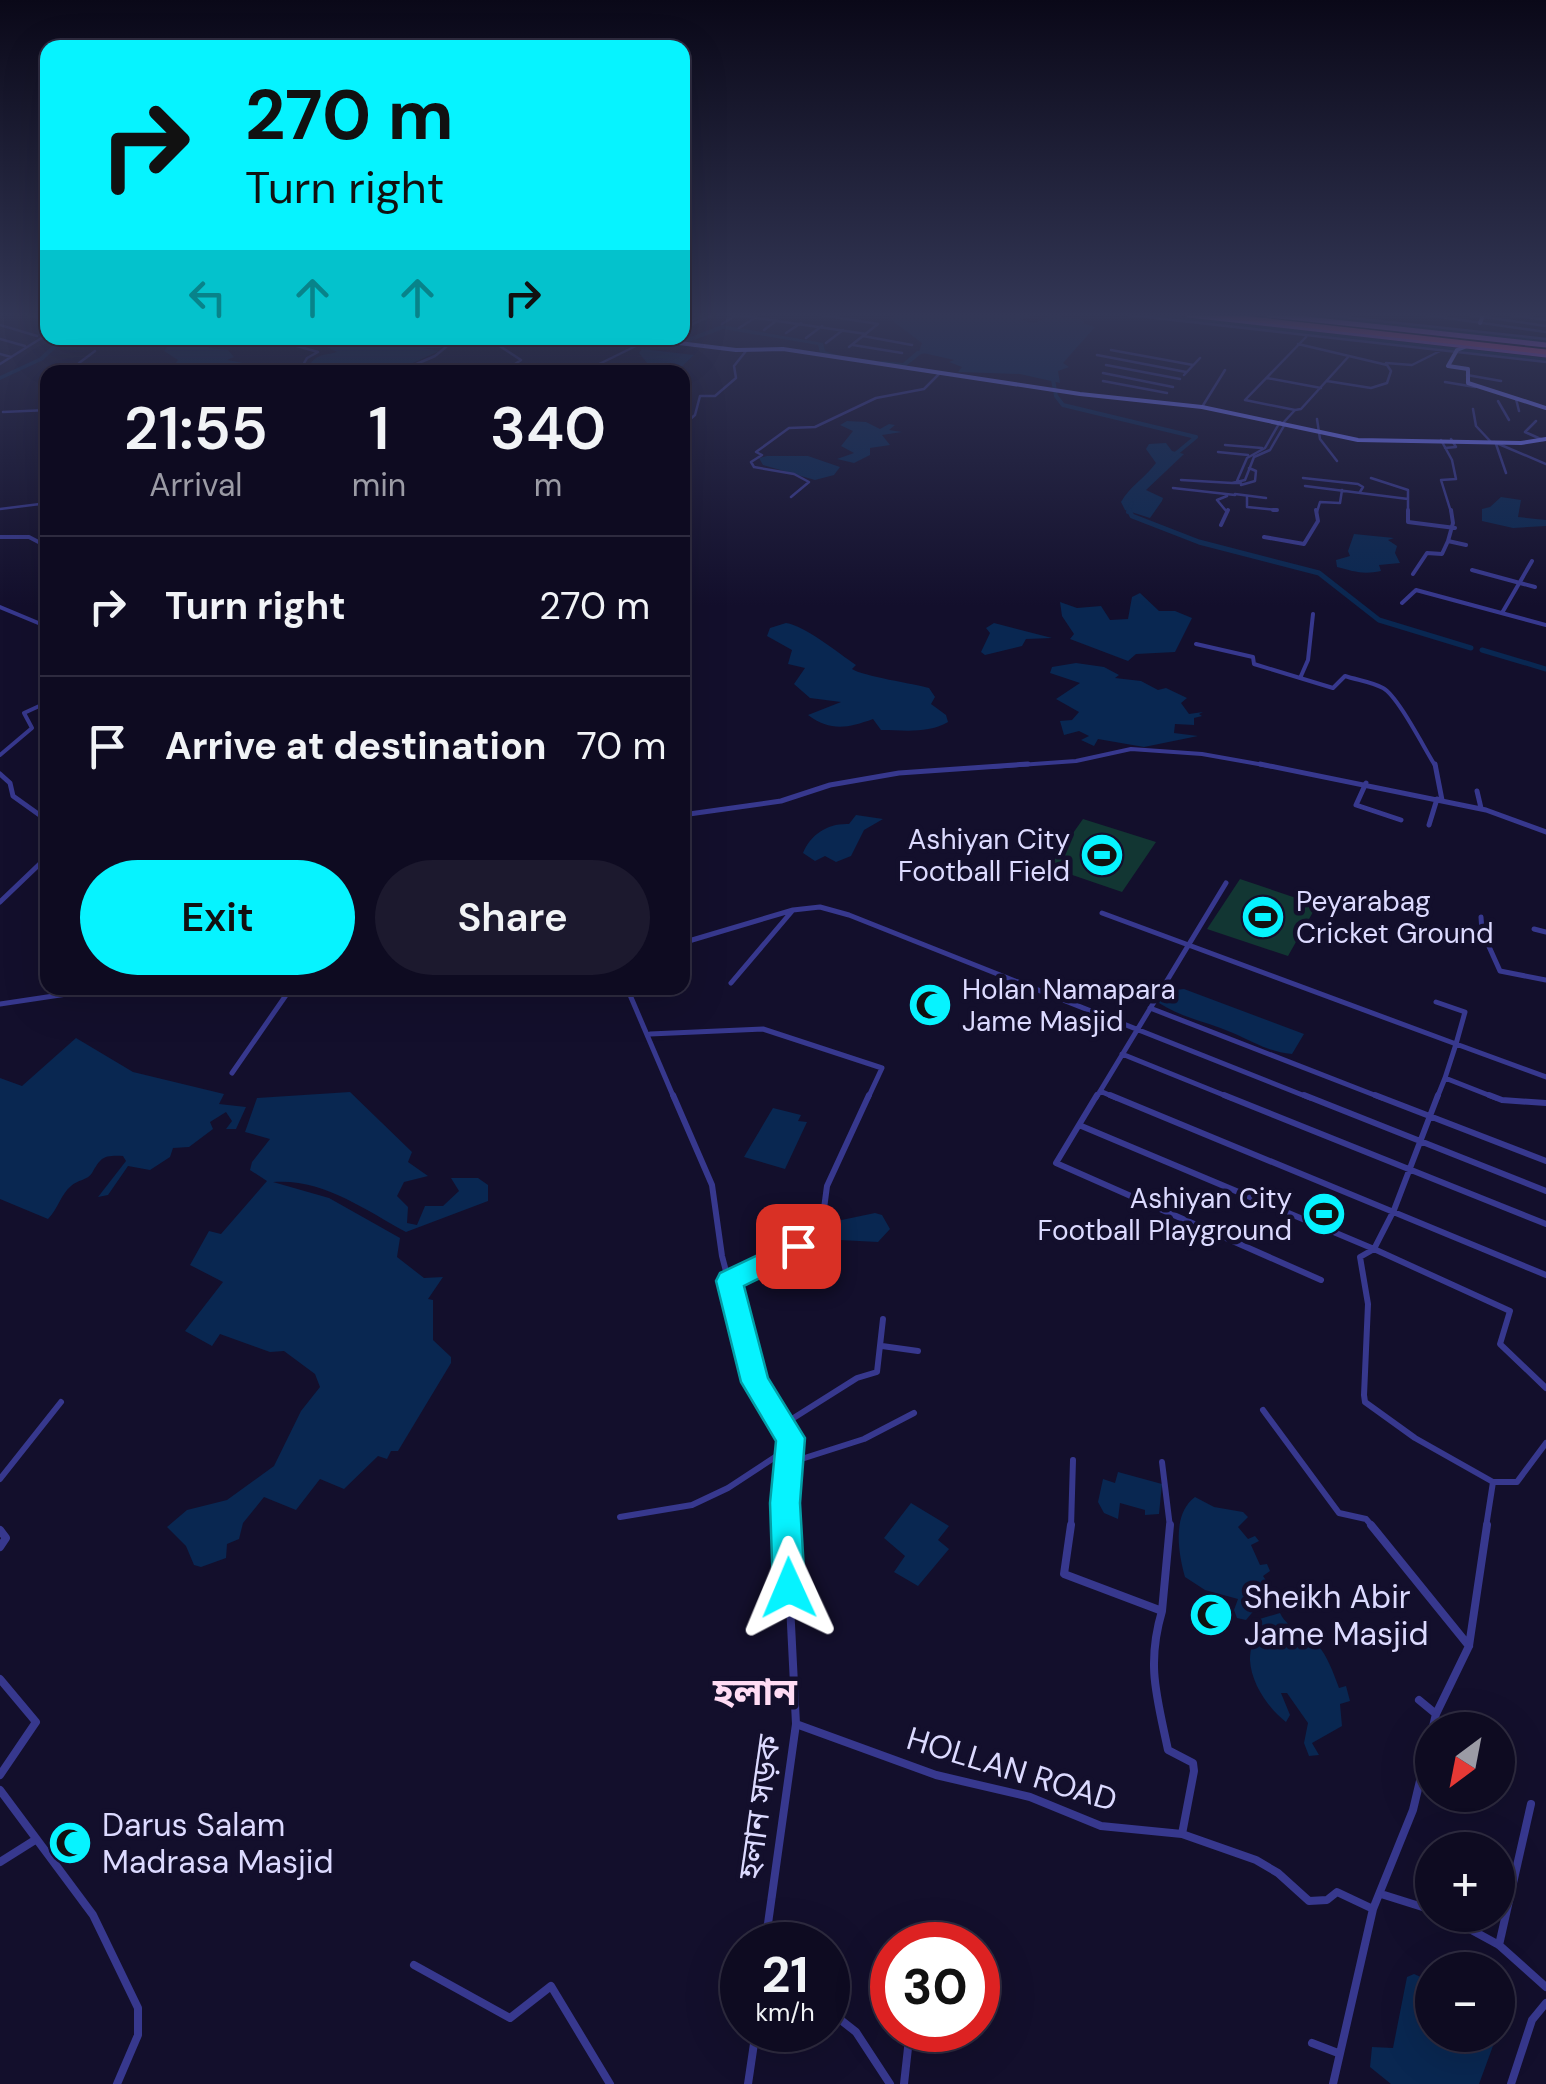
<!DOCTYPE html>
<meta charset="utf-8">
<style>
body{margin:0;font-family:"DM Sans","Noto Sans Bengali",sans-serif;background:#1c192e;color:#f1f3f6;height:100vh;display:flex;flex-direction:column;font-size:38px;white-space:nowrap}
*{box-sizing:border-box;margin:0}
p{font-size:32px;color:#9b9ba5}
.icon{flex:none;width:55px;height:55px;fill:none;stroke:currentColor;stroke-width:2;stroke-linecap:round;stroke-linejoin:round}
.map{position:relative;flex:1;overflow:hidden}
.side{position:absolute;left:40px;top:365px;width:650px;height:630px;display:flex;flex-direction:column;background:#0e0b21;border-radius:20px;box-shadow:0 10px 40px #0002,0 0 0 2px #2e2b3f}
.side>*{flex:none}
.top-card{position:absolute;left:40px;top:40px;width:650px;height:305px;border-radius:20px;box-shadow:0 10px 40px #0002,0 0 0 2px #2e2b3f;background:#06f3ff;color:#111;overflow:hidden}
.needle{width:65px;rotate:212deg}
.controls{position:absolute;left:1415px;top:1712px;display:grid;gap:20px}
.controls a{display:grid;place-items:center;width:100px;height:100px;border-radius:50%;background:#0e0b21;box-shadow:0 10px 40px #0002,0 0 0 2px #2e2b3f;font-size:50px}
.speed{position:absolute;left:720px;top:1922px;display:flex;gap:20px;font-size:50px;font-weight:700;text-align:center}
.speed>*{display:grid;place-content:center;width:130px;height:130px;border-radius:50%;background:#0e0b21;box-shadow:0 10px 40px #0002,0 0 0 2px #2e2b3f;line-height:1}
.speed small{font-size:25px;font-weight:400}
.speed .limit{border:15px solid #d22;background:#fff;color:#111}
.pin{position:absolute;display:grid;place-items:center;width:85px;height:85px;color:#fff;margin:-42px;border-radius:20px;box-shadow:0 5px 15px #0006}
.me{position:absolute;width:110px;margin:-55px;rotate:359deg;stroke-linejoin:round;filter:drop-shadow(0 0 8px #0008)}
.turn{display:flex;align-items:center;gap:35px;height:210px;padding:0 40px;font-size:45px}
.turn .icon{width:130px;height:130px;stroke-width:2.5}
.turn b{display:block;font-size:70px;line-height:85px}
.lanes{display:flex;align-items:center;height:95px;padding:0 40px;background:#0003;justify-content:center;gap:50px;direction:ltr}
.lanes .off{opacity:.35}
.eta{display:flex;justify-content:space-evenly;align-items:center;height:170px;text-align:center}
.eta b{font-size:60px;font-weight:600;line-height:70px}
.action{display:flex;gap:20px;margin-top:auto;padding:20px 40px}
.action a{flex:1;height:115px;border-radius:60px;background:#06f3ff;color:#111;font-size:40px;font-weight:600;line-height:115px;text-align:center}
.action a+a{background:#1c192e;color:#f1f3f6}
ul{padding:0;list-style:none}
li{display:flex;align-items:center;gap:30px;height:140px;padding:0 40px;border-top:2px solid #2e2b3f}
li div{flex:1}
li b{display:block;font-size:38px}
li em{font-style:normal}
.map>svg:first-child{display:block}
.green{fill:#123633}
.water{fill:#092751}
.lines{fill:none;stroke-linecap:round;stroke-linejoin:round}
.canal-far1{stroke:#092751;stroke-width:4}
.canal{stroke:#092751;stroke-width:5}
.river{fill:#092751;fill-rule:evenodd}
.street-far4{stroke:#37388e;stroke-width:2.5}
.street-far3{stroke:#37388e;stroke-width:4}
.street-far2{stroke:#37388e;stroke-width:5}
.street-far1{stroke:#37388e;stroke-width:6}
.street{stroke:#37388e;stroke-width:8}
.secondary{stroke:#7174ff;stroke-width:4}
.primary{stroke:#bc61ff;stroke-width:5}
.highway{stroke:#ff55af;stroke-width:5}
.route{fill:#06f3ff;stroke:#049ea6;stroke-width:2.5}
.labels{text-anchor:middle;dominant-baseline:central;stroke-width:9;stroke-linejoin:round;paint-order:stroke}
.poi-label{font-size:28px;fill:#dcdaff;stroke:#130f2c;text-anchor:end}
.near-poi-label{font-size:32px;fill:#dcdaff;stroke:#130f2c;text-anchor:start}
.near-street-label{font-size:32px;fill:#dcdaff;stroke:#130f2c}
.near-quarter-label{font-size:38px;font-weight:bold;fill:#ffdcf4;stroke:#130f2c}
</style>
<div class="map">
<svg width="1546" height="2084" viewBox="0 0 1546 2084">
<rect width="100%" height="100%" fill="#130f2c"/>
<path class="green" d="M1083 819 1156 842 1122 892 1049 867Z
M1240 879 1317 905 1288 956 1207 929Z"/>
<path class="water" d="M894 315H1032L1021 320 1034 323 1053 315 1085 320 1083 323 1095 327 1063 363 1069 367 1058 371 1060 383 1020 374 958 372 962 367 949 362 954 360 919 352 922 343 890 319Z
M175 338H213L205 342 209 348 228 350 234 357 227 360 243 363 233 369 236 372H181L173 367 178 360 164 351Z
M318 338H440L451 339 440 348H423L439 351 395 371 381 366 349 372H318L308 368C316 353 323 356 337 352L325 346 333 344Z
M642 349 694 355 676 372H632L648 364 639 353Z
M847 421 866 422 880 429 889 424 895 425 889 430 902 432 882 435 890 445 870 448V455L854 463 837 459 854 453 841 446 853 431 840 425Z
M1166 443 1172 451 1184 454 1146 490 1163 498 1162 501 1150 518 1125 510 1121 502C1129 487 1145 478 1156 463L1146 449 1149 444Z
M767 456H808L840 467 834 475 815 480 763 465 759 458Z
M1501 497 1521 500 1518 517 1546 520V526L1513 528 1482 521V509L1490 507Z
M1354 534 1394 538 1388 540 1397 546 1395 553 1400 563 1379 565 1381 571C1362 575 1353 571 1337 567L1336 560 1350 556 1348 551Z
M1140 593 1159 611H1175L1192 618 1175 652 1136 654 1128 661 1070 639 1074 634 1062 616 1060 602 1077 608 1101 606 1110 620 1128 619 1132 597Z
M786 623C806 626 838 653 856 665L852 669C862 676 915 684 929 688L935 697 931 704 946 715 948 722C927 734 903 730 881 730L873 719C848 728 831 732 808 715L841 702 810 698 794 684 805 668 788 664 792 650 767 636 770 628Z
M994 623 1052 638 1026 639 1022 646 985 655 981 652 990 633 986 628Z
M1076 663 1104 667 1119 675 1115 678 1141 681 1158 690 1166 688 1187 698 1181 703 1189 714 1203 712 1199 714 1202 716 1194 718V725L1175 724 1174 733 1198 736 1144 747 1098 739 1094 746 1081 740 1089 736 1079 731 1064 735 1060 721 1072 720 1079 712 1056 699 1080 683 1050 673 1052 667Z
M856 815 883 819 864 830 851 856 836 862 825 856 815 861 803 853C811 834 828 823 849 824Z
M1184 989 1304 1034 1292 1054C1269 1052 1254 1042 1233 1033 1208 1022 1182 1018 1159 1003L1166 991Z
M76 1038 133 1072 224 1094 219 1104 246 1107 236 1129H226L232 1121 226 1112 210 1122 213 1129 189 1147 173 1148 170 1157 150 1170 128 1166 108 1195 98 1197 126 1161 123 1156C102 1155 101 1158 92 1173 88 1180 77 1180 71 1186 61 1194 58 1209 48 1219L0 1199V1078L22 1086Z
M350 1092 412 1152 408 1162 428 1176 404 1182 397 1196 408 1207 407 1223 417 1225 425 1206H443L459 1191 451 1178H478L488 1185V1201L406 1232C364 1209 322 1178 273 1182L329 1198 400 1238 397 1257 424 1278 443 1277 428 1299 433 1300V1340L451 1357V1363L398 1451H391L387 1459 378 1456 344 1489 320 1479 296 1510 264 1497 243 1523 239 1539 227 1544 226 1558 201 1567 194 1565 186 1546 167 1527 187 1510 227 1500 274 1466 301 1411 320 1387 315 1374 284 1351 270 1352 220 1334 212 1346 185 1331 223 1282 190 1265 209 1231 221 1234 267 1181 250 1170 252 1162 270 1139 245 1132 257 1098Z
M773 1108 801 1115 798 1121 807 1122 785 1169 744 1157Z
M875 1213 882 1215 890 1229 878 1242 840 1240 832 1222Z
M1118 1472 1162 1484 1159 1514 1145 1515V1510L1120 1503 1118 1519 1104 1513 1098 1502 1103 1479 1115 1483Z
M1195 1497 1214 1507 1243 1512 1248 1517 1238 1527 1248 1539 1255 1536 1259 1541 1251 1545 1260 1565 1267 1564 1270 1571 1263 1576 1278 1598 1256 1608 1246 1620 1237 1618 1234 1610 1238 1599 1205 1590 1185 1577C1178 1552 1172 1514 1195 1497Z
M911 1503 949 1526 938 1540 949 1549 918 1586 894 1572 905 1556 884 1538Z
M1280 1613C1289 1631 1304 1630 1317 1644 1328 1657 1333 1672 1339 1688L1346 1686 1350 1701 1340 1704 1342 1726 1312 1743 1319 1755 1309 1756 1304 1743 1308 1723 1287 1693H1281L1290 1715 1286 1722C1268 1708 1251 1683 1250 1660 1250 1647 1255 1637 1253 1621Z
M1414 1974 1432 1982V2035H1497L1479 2084H1391L1370 2067 1372 2047 1393 2048 1407 1977Z"/>
<g class="lines">
<path class="canal-far1" d="M1151 315 1546 360
M1307 315 1546 341
M1053 380 1056 396 1063 405 1196 437 1173 456
M1128 512 1132 503"/>
<path class="canal" d="M1129 510 1132 516 1199 542 1319 573 1379 620 1471 648
M1482 650 1546 669"/>
<path class="river" d="M722 325 823 343 825 351 840 356 837 358 820 353 818 345 723 329 681 345 653 338H663L680 341Z
M61 338H67L43 360 0 380V376L39 358Z
M936 348 938 351 921 354 906 366 879 363 882 361 903 363 917 351Z"/>
<path class="street-far4" d="M28 315 48 320
M736 315 866 334
M821 315 878 324
M1129 315 1546 362
M1324 315 1546 339
M1426 315 1546 332
M1470 315 1546 326
M1511 315 1546 320
M722 324 736 315
M0 325 37 336
M683 325 703 315
M739 328 753 319
M682 329 712 315
M764 330 776 321
M786 333 801 323
M863 336 912 345
M806 338 822 326
M0 339 25 346
M826 343 843 330
M853 345 902 353
M849 347 878 324
M1111 350 1193 365
M0 354 11 357
M1097 355 1186 372
M1386 363 1412 365 1442 350
M0 364 48 334
M1106 365 1180 379
M92 372 79 363 95 351
M141 372 149 369
M299 372 307 358 318 352 290 344 305 338
M398 372 435 356 457 338
M503 372 521 360 495 343 507 338
M583 372 648 340
M1103 373 1173 387
M1184 375 1200 358
M1467 375 1501 381
M1267 378 1321 388
M1103 381 1167 393
M1327 381 1371 388 1387 383 1391 371 1387 365 1349 356
M1445 382 1475 387
M1516 399 1519 411
M1498 401 1509 420
M1202 407 1225 370
M1473 409 1476 426 1491 442
M1295 410 1301 409 1349 356 1298 344
M3 412 48 410
M1317 419 1320 439 1337 461
M1536 421 1525 432 1543 440
M1283 423 1295 410 1245 400 1306 337
M682 426 695 415 700 396H715L736 378 734 366 746 351
M1441 440 1452 460 1456 479 1441 480 1451 512
M1494 442 1546 464
M1496 444 1506 473
M1225 445 1262 448
M1445 448 1456 447 1451 439
M1218 452 1248 455
M1303 478 1358 484 1363 487 1360 492
M1371 478 1408 490V512
M1181 480 1232 483
M1237 481 1247 458 1265 448 1280 422
M1241 483H1232L1245 480 1254 457 1270 450 1285 424
M1241 485 1255 481 1256 471 1249 468
M1305 486 1408 499
M1173 488 1235 495
M1235 494 1266 498
M1247 496V507L1277 510
M791 497 809 482 794 474 754 467 751 462 762 455 756 452 789 428 815 427 876 398 924 389 939 374
M0 509 48 503
M1227 512 1217 500 1227 496
M1317 512 1320 502 1340 503 1342 490"/>
<path class="street-far3" d="M1273 510H1277
M1408 510V522L1455 528
M1451 510 1453 523 1448 541 1466 545
M1221 525 1228 510
M0 537H29L48 547
M1264 537 1304 544 1318 521 1316 510
M1472 570 1535 587
M1413 574 1427 553 1442 554 1448 541
M1402 603 1416 590 1546 625
M0 607 48 627
M1502 613 1532 561
M1196 644 1253 657 1254 664 1333 688 1345 676C1357 680 1372 682 1383 688 1398 696 1425 750 1436 767
M1301 676 1308 660 1313 614
M0 755 32 728 24 713 48 702
M991 767 1076 761 1131 749 1202 754 1275 767"/>
<path class="street-far2" d="M1260 764 1486 810 1546 832
M1435 764 1442 800
M0 774 10 783 13 796 48 821
M1366 783 1356 805 1401 820
M1477 791 1481 808
M682 815 781 801 830 785 899 773 1028 764
M1429 825 1437 799
M0 902 48 856
M793 910 820 907 849 915 1310 1098
M1102 913 1456 1044 1445 1078 1496 1098
M1481 917 1482 931 1500 971 1546 980
M1534 929 1546 932
M682 943 793 910 731 983
M627 988 674 1098
M1436 1002 1465 1012 1456 1044 1546 1077
M0 1004 107 988
M1150 1008 1382 1098
M650 1034 763 1029 882 1068 868 1098
M1122 1054 1231 1098
M232 1073 291 988
M1100 1091 1116 1098
M1096 1098 1226 883
M1437 1098 1445 1078"/>
<path class="street-far1" d="M673 1095 712 1185 722 1256 755 1382 791 1439 786 1527
M1097 1095 1056 1163 1321 1280
M1110 1095 1546 1275
M1224 1095 1546 1224
M1304 1095 1546 1191
M1375 1095 1546 1161
M1438 1095 1394 1210 1374 1249 1360 1257 1368 1304 1364 1395 1365 1402 1415 1438 1493 1482
M1489 1095 1502 1100 1546 1103
M1079 1125 1374 1249 1510 1311 1500 1344 1546 1388
M729 1281 797 1249 798 1227 823 1216 827 1186 869 1095
M882 1346 918 1351
M1263 1410 1339 1513 1366 1519 1373 1527
M784 1424 857 1378 877 1372 883 1319
M792 1462 864 1439 914 1413
M1162 1462 1170 1527
M0 1479 61 1402
M620 1517 692 1505 728 1488 792 1446
M1071 1527 1073 1460
M1486 1527 1493 1482H1517L1546 1443"/>
<path class="street" d="M1071 1525 1064 1574 1162 1611C1146 1665 1157 1697 1168 1750L1193 1763 1194 1771 1182 1834
M1371 1525 1469 1646
M0 1530 6 1538 0 1547
M1162 1611 1170 1525
M0 1679 36 1722 0 1775
M1419 1700 1436 1714
M796 1724 936 1775 1030 1797 1101 1826 1182 1834 1256 1860 1278 1873 1309 1901 1327 1900 1337 1892 1373 1909
M0 1790 93 1915 138 2008V2035L117 2084
M0 1862 35 1840
M1381 1894 1432 1910
M1444 1915 1499 1945 1546 1987
M765 1945 796 1724 786 1525
M1499 1945 1531 1804
M414 1965 510 2018 551 1986 610 2084
M828 2010 856 2032 890 2084
M1312 2043 1338 2053
M748 2084 756 2030
M904 2084 910 2030
M1333 2084 1373 1909 1413 1810 1436 1714 1469 1646 1487 1525
M1511 2084 1532 2020 1546 2003"/>
<path class="secondary" d="M1480 323 1483 315
M638 338 736 350 783 349 1080 394 1202 407 1358 440 1521 443 1546 439
M1467 346 1457 350 1448 366 1468 369V383L1546 408"/>
<path class="primary" d="M1189 315 1546 355
M1269 315 1546 345"/>
<path class="highway" d="M1215 315 1546 352"/>
</g>
<linearGradient id="sky" x2="0" y2="1"><stop stop-color="#0a0818"/><stop offset="0.52" stop-color="#333756"/><stop offset="1" stop-color="#333756" stop-opacity="0"/></linearGradient>
<rect width="1546" height="606" fill="url(#sky)"/>
<path class="route" d="M798 1236 808 1239 812 1246 808 1254 744 1286 768 1378 805 1438 800 1503 805 1588 800 1600 789 1604 778 1600 773 1588 770 1503 776 1441 741 1382 716 1281 720 1273Z"/>
<defs>
<g id="stadium-disc" transform="scale(2.25)"><circle r="9.5" fill="#06f3ff" stroke="#130f2c"/><path d="M0-5a6.5 5 0 1 0 0 10a6.5 5 0 1 0 0-10ZM-3.5-1.8h7v3.6h-7Z" fill="#111"/></g>
<g id="mosque-disc" transform="scale(2.25)"><circle r="9.5" fill="#06f3ff" stroke="#130f2c"/><path d="M3.5-4.9A6 6 0 1 0 3.5 4.9A5 5 0 1 1 3.5-4.9Z" fill="#111"/></g>
</defs>
<g fill-rule="evenodd">
<use href="#stadium-disc" x="1102" y="855"/>
<use href="#stadium-disc" x="1263" y="917"/>
<use href="#mosque-disc" x="930" y="1005"/>
<use href="#stadium-disc" x="1324" y="1214"/>
<use href="#mosque-disc" x="1211" y="1615"/>
<use href="#mosque-disc" x="70" y="1843"/>
</g>
<g class="labels">
<g class="poi-label">
<text x="1070" y="839">Ashiyan City<tspan x="1070" dy="32">Football Field</tspan></text>
<text x="1296" y="901" text-anchor="start">Peyarabag<tspan x="1296" dy="32">Cricket Ground</tspan></text>
<text x="962" y="989" text-anchor="start">Holan Namapara<tspan x="962" dy="32">Jame Masjid</tspan></text>
<text x="1292" y="1198">Ashiyan City<tspan x="1292" dy="32">Football Playground</tspan></text>
</g>
<g class="near-poi-label">
<text x="1244" y="1597">Sheikh Abir<tspan x="1244" dy="37">Jame Masjid</tspan></text>
<text x="102" y="1825">Darus Salam<tspan x="102" dy="37">Madrasa Masjid</tspan></text>
</g>
<g class="near-street-label">
<text transform="translate(1012 1769) rotate(17)">HOLLAN ROAD</text>
<text transform="translate(759 1807) rotate(-82)">হলান সড়ক</text>
</g>
<g class="near-quarter-label">
<text x="755" y="1692">হলান</text>
</g>
</g>
</svg>
<div class="controls">
<a><svg class="needle" viewBox="-14 -14 28 28"><path d="M0-13l5 13h-10z" fill="#e53935"/><path d="M0 13l5-13h-10z" fill="#9b9ba5"/></svg></a>
<a>+</a>
<a>−</a>
</div>
<div class="speed"><div>21<small>km/h</small></div><div class="limit">30</div></div>
<div class="pin" style="left:798px;top:1246px;background:#d93025"><svg class="icon" aria-label="arrive" viewBox="0 0 24 24"><path d="M6 21V4h12l-3 4 3 4H6"/></svg></div>
<svg class="me" style="left:789px;top:1588px" viewBox="-20 -20 40 40"><path d="M0-17L14 15 0 8-14 15z" fill="#06f3ff" stroke="#fff" stroke-width="4"/></svg>
<div class="top-card">
<div class="turn"><svg class="icon" aria-label="right" viewBox="0 0 24 24"><path d="M7 20v-9h11M14 6l5 5-5 5"/></svg><div><b>270 m</b>Turn right</div></div>
<div class="lanes"><svg class="icon off" aria-label="left" viewBox="0 0 24 24"><path d="M17 20v-9H6M10 6l-5 5 5 5"/></svg><svg class="icon off" aria-label="ahead" viewBox="0 0 24 24"><path d="M12 20V5M6 11l6-6 6 6"/></svg><svg class="icon off" aria-label="ahead" viewBox="0 0 24 24"><path d="M12 20V5M6 11l6-6 6 6"/></svg><svg class="icon" aria-label="right" viewBox="0 0 24 24"><path d="M7 20v-9h11M14 6l5 5-5 5"/></svg></div>
</div>
<section class="side">
<div class="eta">
<div><b>21:55</b><p>Arrival</p></div>
<div><b>1</b><p>min</p></div>
<div><b>340</b><p>m</p></div>
</div>
<ul>
<li><svg class="icon" aria-label="right" viewBox="0 0 24 24"><path d="M7 20v-9h11M14 6l5 5-5 5"/></svg><div><b>Turn right</b></div><em>270 m</em></li>
<li><svg class="icon" aria-label="arrive" viewBox="0 0 24 24"><path d="M6 21V4h12l-3 4 3 4H6"/></svg><div><b>Arrive at destination</b></div><em>70 m</em></li>
</ul>
<div class="action"><a>Exit</a><a>Share</a></div>
</section>
</div>
